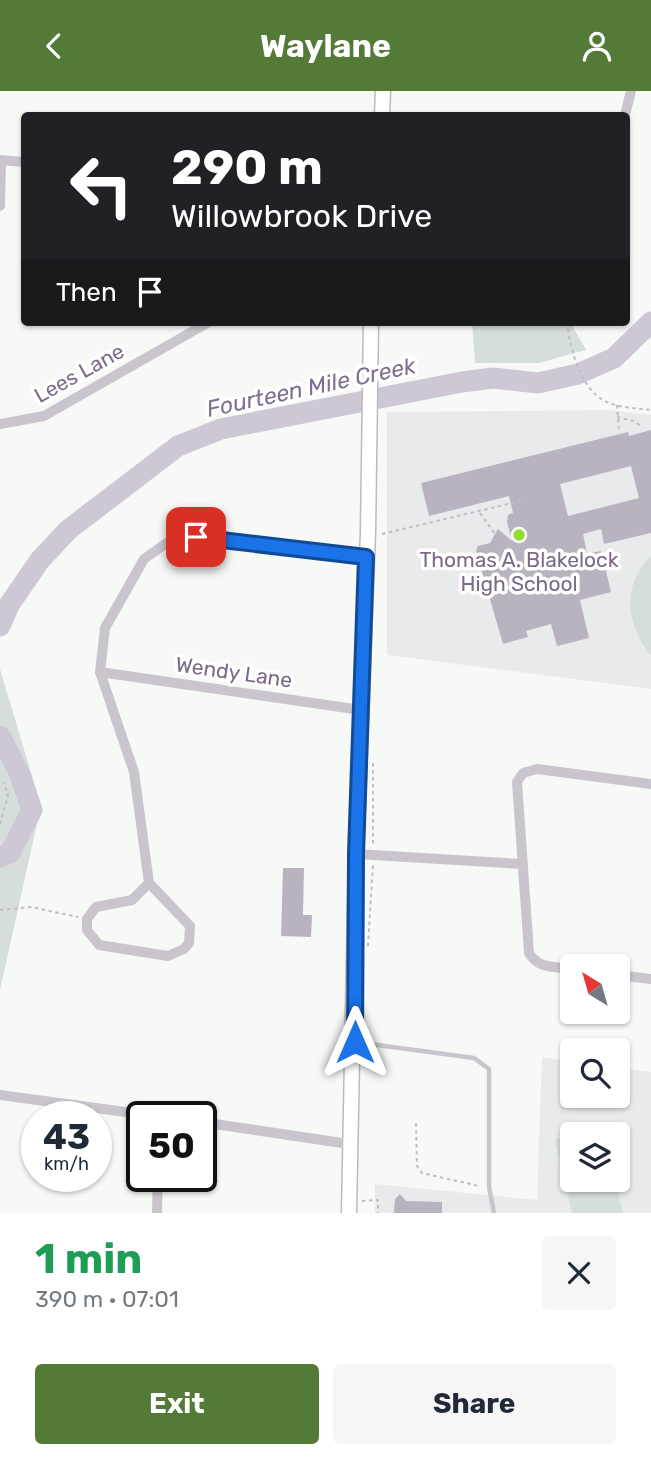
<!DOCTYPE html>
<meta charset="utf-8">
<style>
body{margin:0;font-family:Rubik,sans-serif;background:#f6f6f7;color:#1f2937;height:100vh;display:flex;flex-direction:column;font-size:26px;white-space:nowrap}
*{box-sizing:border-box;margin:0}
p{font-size:23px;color:#747a83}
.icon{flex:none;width:38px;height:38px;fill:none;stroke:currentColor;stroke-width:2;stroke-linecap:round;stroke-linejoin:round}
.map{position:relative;height:1122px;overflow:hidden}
.details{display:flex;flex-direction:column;background:#fff;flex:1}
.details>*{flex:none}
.banner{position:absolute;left:21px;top:21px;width:609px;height:214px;border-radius:7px;box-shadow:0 2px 5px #0004;background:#202124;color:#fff;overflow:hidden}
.needle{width:46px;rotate:323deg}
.fabs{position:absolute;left:560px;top:863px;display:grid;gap:14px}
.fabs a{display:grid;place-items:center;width:70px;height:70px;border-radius:7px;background:#fff;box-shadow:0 2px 5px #0004;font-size:35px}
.speed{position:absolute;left:21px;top:1010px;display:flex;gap:14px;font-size:35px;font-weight:700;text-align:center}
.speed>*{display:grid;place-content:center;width:91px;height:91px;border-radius:50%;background:#fff;box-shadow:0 2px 5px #0004;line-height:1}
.speed small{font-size:18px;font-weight:400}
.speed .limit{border:4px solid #111;border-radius:10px;background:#fff;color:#111}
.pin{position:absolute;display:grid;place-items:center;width:60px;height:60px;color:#fff;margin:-30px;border-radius:14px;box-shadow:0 4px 10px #0006}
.me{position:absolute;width:77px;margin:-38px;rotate:0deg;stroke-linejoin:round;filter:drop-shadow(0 0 5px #0008)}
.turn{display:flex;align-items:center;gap:24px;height:147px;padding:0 35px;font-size:32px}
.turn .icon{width:91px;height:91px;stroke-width:2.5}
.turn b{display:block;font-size:49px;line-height:60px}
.then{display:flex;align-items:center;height:66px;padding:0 35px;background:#0003;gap:14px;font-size:26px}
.round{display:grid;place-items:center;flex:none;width:74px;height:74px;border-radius:7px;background:#f6f6f7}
.summary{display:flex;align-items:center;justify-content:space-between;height:119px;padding:0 35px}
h1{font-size:42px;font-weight:700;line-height:52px;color:#1e9e55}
.cta{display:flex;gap:14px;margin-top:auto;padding:14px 35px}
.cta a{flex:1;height:80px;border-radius:7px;background:#537a36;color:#fff;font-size:28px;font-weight:700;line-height:80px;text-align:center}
.cta a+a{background:#f6f6f7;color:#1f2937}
header{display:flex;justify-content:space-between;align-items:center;height:91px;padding:0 35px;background:#537a36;color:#fff;font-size:32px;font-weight:700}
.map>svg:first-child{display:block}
.built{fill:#e9eaeb;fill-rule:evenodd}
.green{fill:#d6dedc}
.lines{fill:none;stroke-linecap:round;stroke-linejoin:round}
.river{stroke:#cec8d4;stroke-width:21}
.building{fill:#b9b3bf;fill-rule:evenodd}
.secondary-casing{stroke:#bdb8c1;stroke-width:17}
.path{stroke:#c0bdc2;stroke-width:2;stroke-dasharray:3.5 3.5;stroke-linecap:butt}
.service{stroke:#cac5cc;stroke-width:4.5}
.minor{stroke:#cac5cc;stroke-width:10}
.secondary{stroke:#fff;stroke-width:14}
.route-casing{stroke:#114b97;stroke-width:18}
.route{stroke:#1a73e8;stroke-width:12}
.poi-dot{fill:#92dc35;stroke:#fff;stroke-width:2.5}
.labels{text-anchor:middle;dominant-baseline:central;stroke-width:7;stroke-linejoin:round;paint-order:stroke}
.street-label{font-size:21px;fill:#7c6a87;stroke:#fff}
.poi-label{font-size:21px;fill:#7c6a87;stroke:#fff}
.water-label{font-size:23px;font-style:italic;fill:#7f7090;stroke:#fff}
</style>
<header><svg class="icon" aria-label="back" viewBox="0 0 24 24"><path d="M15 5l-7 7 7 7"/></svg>Waylane<svg class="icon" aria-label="person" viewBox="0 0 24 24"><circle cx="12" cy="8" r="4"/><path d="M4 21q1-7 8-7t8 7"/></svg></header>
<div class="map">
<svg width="651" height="1122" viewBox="0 0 651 1122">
<rect width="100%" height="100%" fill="#f7f9f7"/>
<path class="built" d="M610 319 651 324V598L387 564V321Z
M542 966 572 971V1004H618V977L651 981V1122H375V1093L537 1109ZM572 1043H618V1088H572Z"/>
<path class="green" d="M472 231H570L586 259 539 272H475Z
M651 465V565C627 535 620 495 651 465Z
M0 578 41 715 0 899Z
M572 1044V1088L615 1089 623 1122H572L555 1049Z"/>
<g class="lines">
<path class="river" d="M0 535 9 514 40 469 68 439 178 355 221 338 462 291 493 287 538 292 578 283 614 267 651 231
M0 645 20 684 32 719 10 762 0 766"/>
</g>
<path class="building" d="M651 339V442L604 453 601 438 583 443 587 463 601 460 611 501 580 509 589 547 557 555 551 533 526 540 528 546 503 553 476 460 478 455 490 452 498 438 512 450 507 431 508 424 513 422 509 405 429 425 421 392 628 341 629 345ZM631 375 639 407 568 425 560 393Z
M283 777H304L303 824H312L311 846 281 845Z
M400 1103 406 1110 442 1111V1122H394L395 1108Z"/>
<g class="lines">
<g class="secondary-casing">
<path id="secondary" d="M382 24 383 0
M349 1122 356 763 368 441 371 231"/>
</g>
<path class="path" d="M567 231C570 256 579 295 603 309 617 317 635 317 651 319
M617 314 619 341
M617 326 634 330 642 336
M480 422 495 443
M382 443 525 409
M373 672V754
M0 733 8 705 4 691
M0 819 31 816 78 826
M368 855 373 773
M416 1032 417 1075 422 1082 479 1095
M362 1110 378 1109V1122"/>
<path class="service" d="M355 951 474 967 489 978V1096L494 1122"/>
<path class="minor" d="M625 24 631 0
M0 69 24 71
M0 115 1 69
M0 333 44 325 209 231
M100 581 361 619
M356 763 521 773
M149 792 132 809 96 816 87 828V839L99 854 168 865 184 858 189 852 190 835 149 792 134 681 100 581 105 537 144 468 168 451 196 446 366 466
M572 878C555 875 539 879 529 862L517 691 523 682 537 678 651 693
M618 884 651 888
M0 1004 162 1026
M201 1031 349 1053
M157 1122 158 1085"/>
<use href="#secondary" class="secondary"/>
</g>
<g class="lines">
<g class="route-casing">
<path id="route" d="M196 446 366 466 356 763 355 951"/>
</g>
<use href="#route" class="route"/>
</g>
<circle class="poi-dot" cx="519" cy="444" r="7"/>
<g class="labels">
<g class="street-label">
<text transform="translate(79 282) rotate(-29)">Lees Lane</text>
<text transform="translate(234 581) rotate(8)">Wendy Lane</text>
</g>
<g class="poi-label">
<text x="519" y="468">Thomas A. Blakelock<tspan x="519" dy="24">High School</tspan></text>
</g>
<g class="water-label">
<text transform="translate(311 296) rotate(-12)">Fourteen Mile Creek</text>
</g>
</g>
</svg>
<div class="fabs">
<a><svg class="needle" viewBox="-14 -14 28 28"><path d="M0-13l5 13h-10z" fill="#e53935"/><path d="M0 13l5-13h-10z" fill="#747a83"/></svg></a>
<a><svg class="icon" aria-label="search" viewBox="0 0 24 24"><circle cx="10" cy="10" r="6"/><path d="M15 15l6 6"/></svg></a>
<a><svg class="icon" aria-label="layers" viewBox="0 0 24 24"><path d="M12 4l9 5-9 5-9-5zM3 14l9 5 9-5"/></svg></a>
</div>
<div class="speed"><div>43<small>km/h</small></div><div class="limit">50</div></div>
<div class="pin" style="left:196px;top:446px;background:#d93025"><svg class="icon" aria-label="arrive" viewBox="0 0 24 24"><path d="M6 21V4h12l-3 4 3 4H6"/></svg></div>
<svg class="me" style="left:355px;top:951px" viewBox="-20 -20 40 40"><path d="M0-17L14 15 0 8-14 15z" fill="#1a73e8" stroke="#fff" stroke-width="4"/></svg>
<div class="banner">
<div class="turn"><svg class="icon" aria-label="left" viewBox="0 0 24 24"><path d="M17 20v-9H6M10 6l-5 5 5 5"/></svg><div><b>290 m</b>Willowbrook Drive</div></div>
<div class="then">Then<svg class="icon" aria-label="arrive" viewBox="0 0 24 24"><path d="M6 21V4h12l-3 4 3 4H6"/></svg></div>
</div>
</div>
<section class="details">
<div class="summary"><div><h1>1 min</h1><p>390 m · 07:01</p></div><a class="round"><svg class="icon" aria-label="close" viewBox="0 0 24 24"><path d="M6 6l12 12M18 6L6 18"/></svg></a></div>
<div class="cta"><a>Exit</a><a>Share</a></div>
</section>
